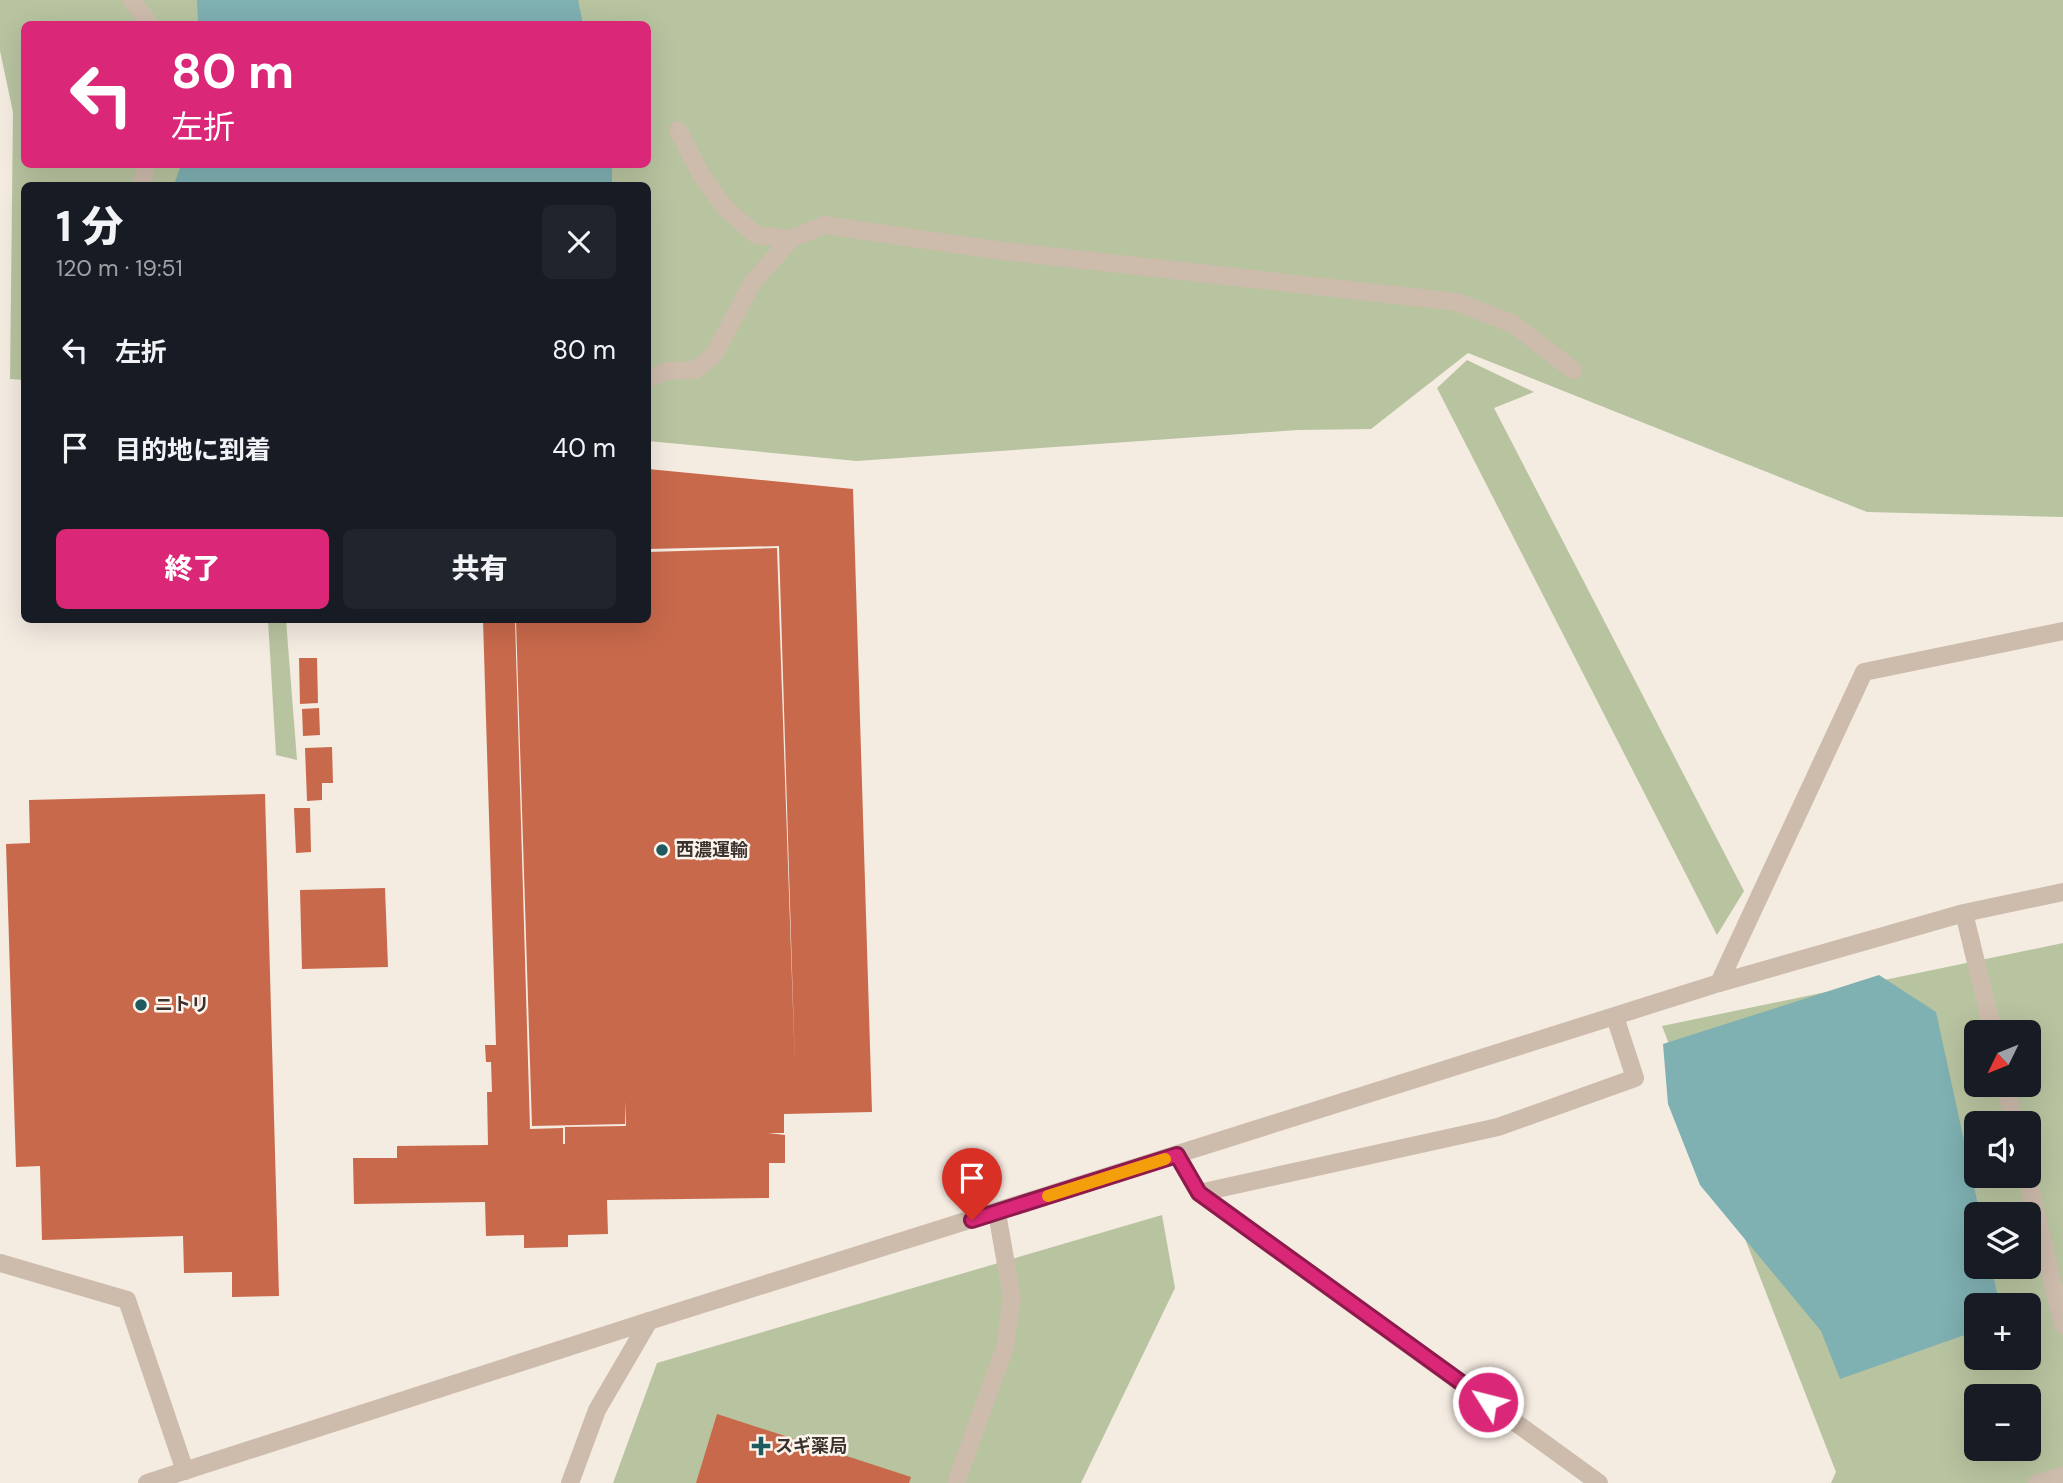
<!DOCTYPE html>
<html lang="ja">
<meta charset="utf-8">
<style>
body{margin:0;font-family:"DM Sans","Noto Sans JP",sans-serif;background:#20242c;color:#f1f3f6;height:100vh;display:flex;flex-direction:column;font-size:26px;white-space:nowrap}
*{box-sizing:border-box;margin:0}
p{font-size:23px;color:#9ea1a6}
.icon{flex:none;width:38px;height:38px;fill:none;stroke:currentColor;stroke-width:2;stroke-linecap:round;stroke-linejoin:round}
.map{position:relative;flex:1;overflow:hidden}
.side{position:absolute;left:21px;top:182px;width:630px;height:441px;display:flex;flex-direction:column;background:#171b24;border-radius:10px;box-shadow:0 7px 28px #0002}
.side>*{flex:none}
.hud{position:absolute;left:21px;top:21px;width:630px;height:147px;border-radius:10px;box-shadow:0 7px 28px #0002;background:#db2777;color:#fff;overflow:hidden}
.needle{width:46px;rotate:227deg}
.tools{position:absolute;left:1964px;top:1020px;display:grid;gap:14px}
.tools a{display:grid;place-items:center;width:77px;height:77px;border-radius:10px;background:#171b24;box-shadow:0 7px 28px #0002;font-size:35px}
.pin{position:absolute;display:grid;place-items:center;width:60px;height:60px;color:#fff;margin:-72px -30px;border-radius:50% 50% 50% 0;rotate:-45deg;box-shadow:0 0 7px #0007}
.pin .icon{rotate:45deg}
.me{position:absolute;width:77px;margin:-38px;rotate:306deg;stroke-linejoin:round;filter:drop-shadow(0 0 5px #0008)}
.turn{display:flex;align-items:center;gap:24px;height:147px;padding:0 35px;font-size:32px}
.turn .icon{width:91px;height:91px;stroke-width:2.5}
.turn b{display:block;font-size:49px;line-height:60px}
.round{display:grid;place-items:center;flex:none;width:74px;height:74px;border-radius:10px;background:#20242c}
.head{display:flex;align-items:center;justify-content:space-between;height:119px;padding:0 35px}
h1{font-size:42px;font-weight:800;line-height:52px}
.action{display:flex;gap:14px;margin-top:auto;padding:14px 35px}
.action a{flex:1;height:80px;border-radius:10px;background:#db2777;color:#fff;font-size:28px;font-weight:800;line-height:80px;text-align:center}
.action a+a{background:#20242c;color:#f1f3f6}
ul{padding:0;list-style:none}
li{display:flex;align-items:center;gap:21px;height:98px;padding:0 35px}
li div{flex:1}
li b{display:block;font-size:26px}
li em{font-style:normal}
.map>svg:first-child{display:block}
.green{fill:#b8c4a0;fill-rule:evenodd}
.water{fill:#7fb0b2}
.building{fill:#c8694b}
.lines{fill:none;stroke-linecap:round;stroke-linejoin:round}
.service{stroke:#cdbbac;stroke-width:18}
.minor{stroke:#cdbbac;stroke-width:18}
.tertiary{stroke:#cdbbac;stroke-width:18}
.route-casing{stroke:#8e194d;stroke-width:18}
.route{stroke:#db2777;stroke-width:12}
.slow{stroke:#f59e0b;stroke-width:12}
.poi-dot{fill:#1f5a5e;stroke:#fbf5ee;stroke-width:2.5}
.labels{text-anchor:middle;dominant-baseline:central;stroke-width:5;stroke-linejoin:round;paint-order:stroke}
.poi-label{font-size:18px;font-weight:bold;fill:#3b302b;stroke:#fbf5ee;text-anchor:start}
</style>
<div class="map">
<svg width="2063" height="1483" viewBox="0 0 2063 1483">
<rect width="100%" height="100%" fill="#f4ebe1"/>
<path class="green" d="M0 0H2063V517L1867 512 1468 353 1371 429 1297 430 857 461 648 441V186H24V380L10 379 13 112 0 51ZM24 24H648V164H24Z
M1467 360 1534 392 1494 408 1744 891 1717 935 1437 388Z
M268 620H286L297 760 276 755Z
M2063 943V1483H1831L1836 1472 1662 1026ZM1976 1032H2028V1085H1976ZM1976 1124H2028V1176H1976ZM1976 1214H2028V1267H1976ZM1976 1306H2028V1358H1976ZM1976 1396H2028V1449H1976Z
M1162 1215 1175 1288 1081 1483H613L657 1363Z"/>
<path class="water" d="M197 0H578L583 24H198Z
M181 165 612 164V185H174Z
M1879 975 1936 1012 1980 1214H1976V1267H1991L2000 1305 1976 1306V1331L1840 1379 1821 1331 1700 1185 1668 1104 1663 1044Z"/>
<path class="building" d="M648 469 853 489 872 1112 784 1114V1133H768L785 1135V1163H769V1198L607 1200 608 1234 568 1235V1247L524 1248V1235L486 1236 485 1202 354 1204 353 1158H397V1146L488 1145 487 1092H492L491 1062H486L485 1045H496L483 620H515L530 1129 563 1128V1144H565V1127L626 1126 625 1101V1124L532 1126 516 620H648V552L777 548 795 1067 779 546 648 549Z
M299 658H317L318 703 300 704Z
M319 708 320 735 303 736 302 709Z
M332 747 333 783H322V800L307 801 305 748Z
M265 794 279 1296 232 1297V1272L184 1273 183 1236 42 1240 40 1166 16 1167 6 844 30 843 29 800Z
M294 808H310L311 852 296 853Z
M385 888 388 967 302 969 300 890Z
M717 1414 911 1477 909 1483H696Z"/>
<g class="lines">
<path class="service" d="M131 0 145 17 148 24
M678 130 701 174 724 207 756 235 791 239 824 225 995 250 1457 302 1513 324 1573 370
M142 186 146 164
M648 379 667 371 695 370 714 355 752 283 791 239"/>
<path class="minor" d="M1719 983 1864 672 2063 631
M1177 1155 1199 1193 1498 1127 1635 1078 1615 1017
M1199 1193 1599 1483
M0 1263 127 1300 185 1471
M570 1483 597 1410 649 1321
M956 1483 1005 1347 1012 1298 997 1213
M2037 1483 2063 1476"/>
<path class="tertiary" d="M1964 913 1993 1032
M2005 1085 2015 1124
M2027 1176 2063 1325
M147 1483 649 1321 1719 983 1964 913 2063 892"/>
</g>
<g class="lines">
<g class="route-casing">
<path id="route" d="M972 1220 1177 1155 1199 1193 1488 1402"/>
</g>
<use href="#route" class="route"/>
<path class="slow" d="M1048 1196 1165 1159"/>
</g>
<g class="poi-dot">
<circle cx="662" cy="850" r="7"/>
<circle cx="141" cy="1005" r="7"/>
<path d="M757.5 1435.5h7v7h7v7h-7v7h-7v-7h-7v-7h7z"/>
</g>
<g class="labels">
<g class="poi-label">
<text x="676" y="850">西濃運輸</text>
<text x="155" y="1005">ニトリ</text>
<text x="775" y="1446">スギ薬局</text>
</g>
</g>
</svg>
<div class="tools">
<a><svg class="needle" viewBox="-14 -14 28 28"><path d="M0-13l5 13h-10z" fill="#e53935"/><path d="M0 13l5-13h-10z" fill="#9ea1a6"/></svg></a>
<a><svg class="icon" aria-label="sound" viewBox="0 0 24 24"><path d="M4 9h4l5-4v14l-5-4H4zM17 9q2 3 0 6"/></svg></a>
<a><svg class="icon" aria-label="layers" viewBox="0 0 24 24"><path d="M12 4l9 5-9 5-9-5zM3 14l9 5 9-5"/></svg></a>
<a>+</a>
<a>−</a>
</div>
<div class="pin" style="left:972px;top:1220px;background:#d93025"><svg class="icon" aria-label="arrive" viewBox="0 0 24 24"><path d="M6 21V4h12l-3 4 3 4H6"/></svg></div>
<svg class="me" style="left:1488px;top:1402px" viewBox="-20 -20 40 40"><circle r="17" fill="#db2777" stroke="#fff" stroke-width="3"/><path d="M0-11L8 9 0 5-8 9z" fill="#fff"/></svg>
<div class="hud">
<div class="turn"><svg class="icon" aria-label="left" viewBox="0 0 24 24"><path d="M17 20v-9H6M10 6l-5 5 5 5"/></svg><div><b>80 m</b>左折</div></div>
</div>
<section class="side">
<div class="head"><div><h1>1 分</h1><p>120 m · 19:51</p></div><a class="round"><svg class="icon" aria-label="close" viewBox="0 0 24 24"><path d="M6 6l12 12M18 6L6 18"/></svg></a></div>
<ul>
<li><svg class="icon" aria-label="left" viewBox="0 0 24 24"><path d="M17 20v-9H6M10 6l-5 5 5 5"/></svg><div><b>左折</b></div><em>80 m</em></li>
<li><svg class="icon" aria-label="arrive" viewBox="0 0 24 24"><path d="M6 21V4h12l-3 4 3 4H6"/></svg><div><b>目的地に到着</b></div><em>40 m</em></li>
</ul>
<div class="action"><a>終了</a><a>共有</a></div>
</section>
</div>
